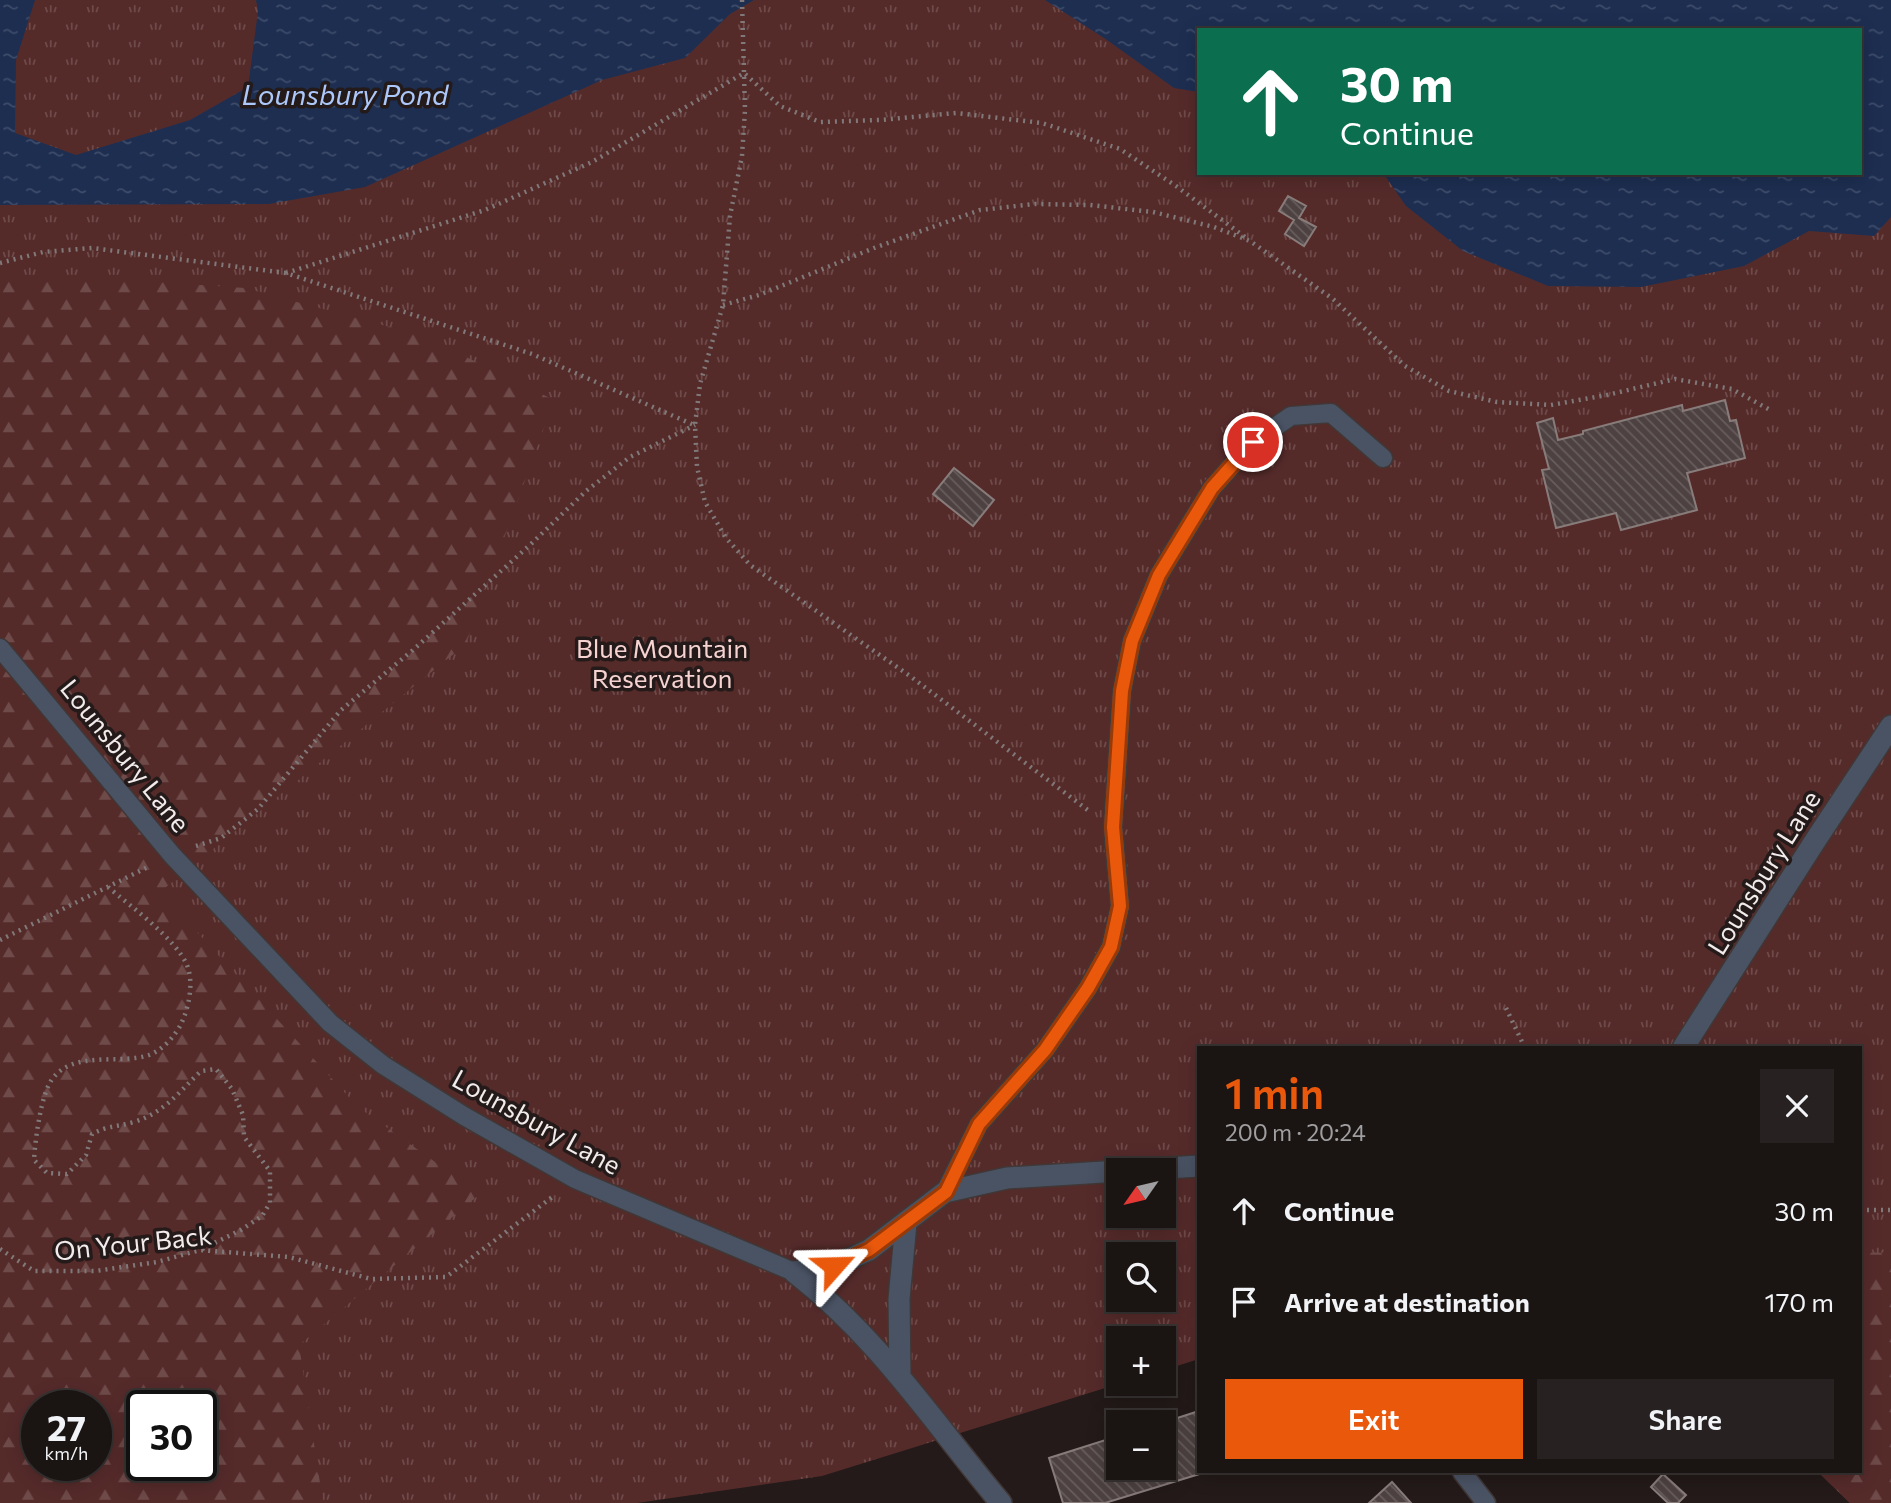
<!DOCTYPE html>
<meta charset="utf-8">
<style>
body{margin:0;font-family:Commissioner,sans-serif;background:#272121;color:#f1f3f6;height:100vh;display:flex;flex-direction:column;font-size:26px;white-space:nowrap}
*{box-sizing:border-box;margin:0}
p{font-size:23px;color:#9f9ea0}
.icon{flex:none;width:38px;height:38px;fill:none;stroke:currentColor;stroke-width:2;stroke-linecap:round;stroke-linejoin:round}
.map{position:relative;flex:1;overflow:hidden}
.panel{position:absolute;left:1197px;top:1046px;width:665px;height:427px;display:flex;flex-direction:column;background:#1a1413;border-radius:0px;box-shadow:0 4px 18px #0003,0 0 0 2px #383333}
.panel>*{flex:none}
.banner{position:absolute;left:1197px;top:28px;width:665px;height:147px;border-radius:0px;box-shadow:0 4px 18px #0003,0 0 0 2px #383333;background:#0b6e4f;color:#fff;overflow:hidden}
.needle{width:46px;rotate:236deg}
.controls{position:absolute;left:1106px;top:1158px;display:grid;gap:14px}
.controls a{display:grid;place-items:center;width:70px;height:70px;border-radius:0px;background:#1a1413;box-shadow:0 4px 18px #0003,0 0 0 2px #383333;font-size:35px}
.speed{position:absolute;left:21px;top:1390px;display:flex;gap:14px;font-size:35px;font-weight:700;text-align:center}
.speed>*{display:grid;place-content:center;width:91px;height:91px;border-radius:50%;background:#1a1413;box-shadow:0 4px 18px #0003,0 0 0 2px #383333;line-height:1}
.speed small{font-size:18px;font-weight:400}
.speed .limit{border:4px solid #111;border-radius:10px;background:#fff;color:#111}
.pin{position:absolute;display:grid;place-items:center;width:60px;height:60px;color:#fff;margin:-30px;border:4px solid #fff;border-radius:50%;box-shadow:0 2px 7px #0007}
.me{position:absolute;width:77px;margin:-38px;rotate:65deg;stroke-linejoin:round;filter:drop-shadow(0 0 5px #0008)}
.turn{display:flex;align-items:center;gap:24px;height:147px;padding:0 28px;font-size:32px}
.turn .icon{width:91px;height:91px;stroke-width:2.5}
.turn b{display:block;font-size:49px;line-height:60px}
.round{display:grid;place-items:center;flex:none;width:74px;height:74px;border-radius:0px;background:#272121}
.summary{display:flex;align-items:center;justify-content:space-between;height:119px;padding:0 28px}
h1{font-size:42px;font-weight:600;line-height:52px;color:#ea580c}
.action{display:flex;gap:14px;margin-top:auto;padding:14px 28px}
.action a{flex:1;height:80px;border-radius:0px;background:#ea580c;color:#fff;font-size:28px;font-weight:600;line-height:80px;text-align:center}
.action a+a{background:#272121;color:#f1f3f6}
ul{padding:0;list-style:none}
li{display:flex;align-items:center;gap:21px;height:91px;padding:0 28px}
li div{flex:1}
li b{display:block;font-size:26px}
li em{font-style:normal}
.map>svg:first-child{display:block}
.grass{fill:url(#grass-tufts);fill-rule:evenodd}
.forest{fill:url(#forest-firs);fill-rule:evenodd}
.water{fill:url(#water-ripples)}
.building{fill:url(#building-back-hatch);stroke:#887c7b;stroke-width:2}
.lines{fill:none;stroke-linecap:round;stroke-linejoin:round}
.lane-casing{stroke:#403736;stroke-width:21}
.street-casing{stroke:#403736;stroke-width:24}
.path{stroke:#817979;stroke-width:4.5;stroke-dasharray:2 5;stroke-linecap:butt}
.lane{stroke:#4a5364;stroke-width:18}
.street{stroke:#4a5364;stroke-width:21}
.route-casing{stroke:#983908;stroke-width:18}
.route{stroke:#ea580c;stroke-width:12}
.labels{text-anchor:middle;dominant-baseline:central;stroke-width:7;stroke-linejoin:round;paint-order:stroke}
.park-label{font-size:26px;fill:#f6d3d1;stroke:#231a19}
.street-label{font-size:26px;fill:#f2ebeb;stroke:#231a19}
.water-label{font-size:28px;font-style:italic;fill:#acc7fa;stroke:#231a19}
</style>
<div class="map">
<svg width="1891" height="1503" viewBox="0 0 1891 1503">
<defs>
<pattern id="grass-tufts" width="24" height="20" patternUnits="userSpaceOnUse" patternTransform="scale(1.75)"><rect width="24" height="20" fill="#552b2a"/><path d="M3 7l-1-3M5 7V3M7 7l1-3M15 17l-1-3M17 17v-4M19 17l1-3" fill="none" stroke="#6e4a49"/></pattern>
<pattern id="forest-firs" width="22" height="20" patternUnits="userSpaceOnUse" patternTransform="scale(1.75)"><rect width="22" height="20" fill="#552b2a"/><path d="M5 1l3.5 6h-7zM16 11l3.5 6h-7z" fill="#6e4a49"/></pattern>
<pattern id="water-ripples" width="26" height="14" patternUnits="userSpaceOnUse" patternTransform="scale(1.75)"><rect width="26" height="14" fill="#1d2e51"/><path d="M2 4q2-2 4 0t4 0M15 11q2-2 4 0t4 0" fill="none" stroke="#3e4c6a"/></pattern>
<pattern id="building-back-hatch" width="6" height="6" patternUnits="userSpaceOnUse" patternTransform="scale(1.75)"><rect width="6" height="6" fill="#4d4241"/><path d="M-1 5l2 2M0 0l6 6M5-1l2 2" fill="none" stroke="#675d5d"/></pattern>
</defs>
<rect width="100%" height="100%" fill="#231a19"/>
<path class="grass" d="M0 0H1891V1503H1850L1818 1472H1860V1048H1199V1359L1164 1370V1339H1118V1384L822 1476 637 1503H0ZM1199 30H1860V173H1199ZM1118 1171H1164V1216H1118ZM1118 1255H1164V1300H1118ZM37 1405H96V1465H37ZM142 1405H201V1465H142Z"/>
<path class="forest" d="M68 276 245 288 423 336 554 400 466 644 160 892 358 1107 480 1194 299 1345 323 1503H0V281ZM37 1405H96V1465H37ZM142 1405H201V1465H142Z
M1860 1252 1891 1253V1503H1850L1818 1472H1860Z"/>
<path class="water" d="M0 0H35L16 60 15 133 76 155 190 120 248 87 258 11 256 0H754L730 14 685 58 602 80 365 187 269 204 0 205Z
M1045 0H1891V217L1874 236 1809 231 1744 266 1641 287 1548 286 1463 251 1406 206 1383 173H1860V30H1199V92L1174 88 1107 40Z"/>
<path class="building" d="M1288 196 1306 206 1299 218 1316 227 1304 246 1285 234 1294 220 1279 211Z
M1725 400 1730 421 1736 420 1745 458 1687 473 1697 510 1621 530 1616 513 1556 528 1542 470 1549 469 1537 423 1553 418 1558 440 1583 434V431L1682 405 1683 411Z
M954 468 994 500 973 526 933 494Z
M1199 1411V1472H1206L1105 1503H1063L1049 1458 1118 1436V1468H1164V1423H1162Z
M1663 1474 1686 1495 1678 1503H1668L1651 1487Z
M1392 1482 1411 1503H1369Z"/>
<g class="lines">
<g class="lane-casing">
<path id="lane" d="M0 648 172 855 330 1023 383 1065 464 1116 575 1179 794 1272
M945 1192 979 1124 1045 1050 1088 988 1111 947 1120 906 1113 827 1122 691 1132 641 1159 575 1212 488 1253 442 1291 416 1331 413 1383 458
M1462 1472 1486 1503"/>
</g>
<g class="street-casing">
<path id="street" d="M1683 1048 1815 841 1891 726
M794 1272 834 1266 869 1250 945 1192 1007 1178 1199 1166
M794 1272C880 1339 932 1421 1001 1503
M900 1376 899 1299 906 1223"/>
</g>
<path class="path" d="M742 0 745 110 742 156 730 216 723 305 700 384 695 425 697 467 705 502 726 538 750 565 910 676 1089 811
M0 263 43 252 92 248 286 273 532 354 694 425
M286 273 485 210 592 162 744 73 780 106 820 122 880 120 956 113 1042 123 1120 149 1176 186 1245 237
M723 305 759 295 874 248 980 210 1035 204 1090 205 1153 212 1214 227 1250 241 1333 299 1405 366 1449 391 1497 402 1551 405 1607 395 1675 379 1732 389 1770 410
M196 846 221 838 258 809 341 710 413 650 531 544 586 491 630 457 695 425
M108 887C130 906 175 938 187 965 194 983 189 1006 182 1022 176 1035 163 1050 149 1055 119 1065 75 1050 53 1078 41 1092 35 1142 34 1160L47 1173 67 1174 86 1155 92 1134C109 1125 118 1127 134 1122 165 1112 179 1092 201 1071L216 1069 232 1089 243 1115 244 1137 270 1171V1203L262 1216 241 1230 200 1250
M0 940 150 866
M1506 1008 1525 1048
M1860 1210H1891
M0 1249 34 1271H96L157 1262 200 1250 289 1257 371 1279 446 1277 555 1195"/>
<use href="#lane" class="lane"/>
<use href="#street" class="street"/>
</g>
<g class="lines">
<g class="route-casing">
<path id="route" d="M834 1266 869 1250 946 1192 979 1124 1045 1050 1088 988 1111 947 1120 906 1113 827 1122 691 1132 641 1159 575 1212 488 1253 442"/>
</g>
<use href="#route" class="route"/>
</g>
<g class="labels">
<g class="park-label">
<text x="662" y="647">Blue Mountain<tspan x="662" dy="30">Reservation</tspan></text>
</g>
<g class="street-label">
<text transform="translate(126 755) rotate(51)">Lounsbury Lane</text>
<text transform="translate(1763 872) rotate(-58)">Lounsbury Lane</text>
<text transform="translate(537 1121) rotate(29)">Lounsbury Lane</text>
<text transform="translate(133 1242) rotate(-6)">On Your Back</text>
</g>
<g class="water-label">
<text x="345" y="94">Lounsbury Pond</text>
</g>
</g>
</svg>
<div class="controls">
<a><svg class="needle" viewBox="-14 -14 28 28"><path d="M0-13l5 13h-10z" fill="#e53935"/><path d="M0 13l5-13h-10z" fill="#9f9ea0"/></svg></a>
<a><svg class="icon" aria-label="search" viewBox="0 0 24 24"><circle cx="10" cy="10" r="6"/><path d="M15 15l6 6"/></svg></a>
<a>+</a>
<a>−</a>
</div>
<div class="speed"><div>27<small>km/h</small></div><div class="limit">30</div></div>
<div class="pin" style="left:1253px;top:442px;background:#d93025"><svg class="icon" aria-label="arrive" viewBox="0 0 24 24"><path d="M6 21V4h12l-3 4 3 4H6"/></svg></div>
<svg class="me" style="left:834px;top:1266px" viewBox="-20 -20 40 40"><path d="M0-17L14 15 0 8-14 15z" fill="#ea580c" stroke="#fff" stroke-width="4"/></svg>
<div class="banner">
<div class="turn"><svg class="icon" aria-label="ahead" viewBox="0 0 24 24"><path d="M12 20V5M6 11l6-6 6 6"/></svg><div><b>30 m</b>Continue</div></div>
</div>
<section class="panel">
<div class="summary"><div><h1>1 min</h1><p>200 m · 20:24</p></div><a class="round"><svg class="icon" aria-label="close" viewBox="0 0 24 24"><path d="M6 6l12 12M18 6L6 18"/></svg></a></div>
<ul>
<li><svg class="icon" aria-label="ahead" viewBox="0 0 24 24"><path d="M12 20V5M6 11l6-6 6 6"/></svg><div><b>Continue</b></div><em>30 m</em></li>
<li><svg class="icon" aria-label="arrive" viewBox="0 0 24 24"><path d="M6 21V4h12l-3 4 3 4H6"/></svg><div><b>Arrive at destination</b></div><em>170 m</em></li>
</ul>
<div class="action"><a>Exit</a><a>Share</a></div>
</section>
</div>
